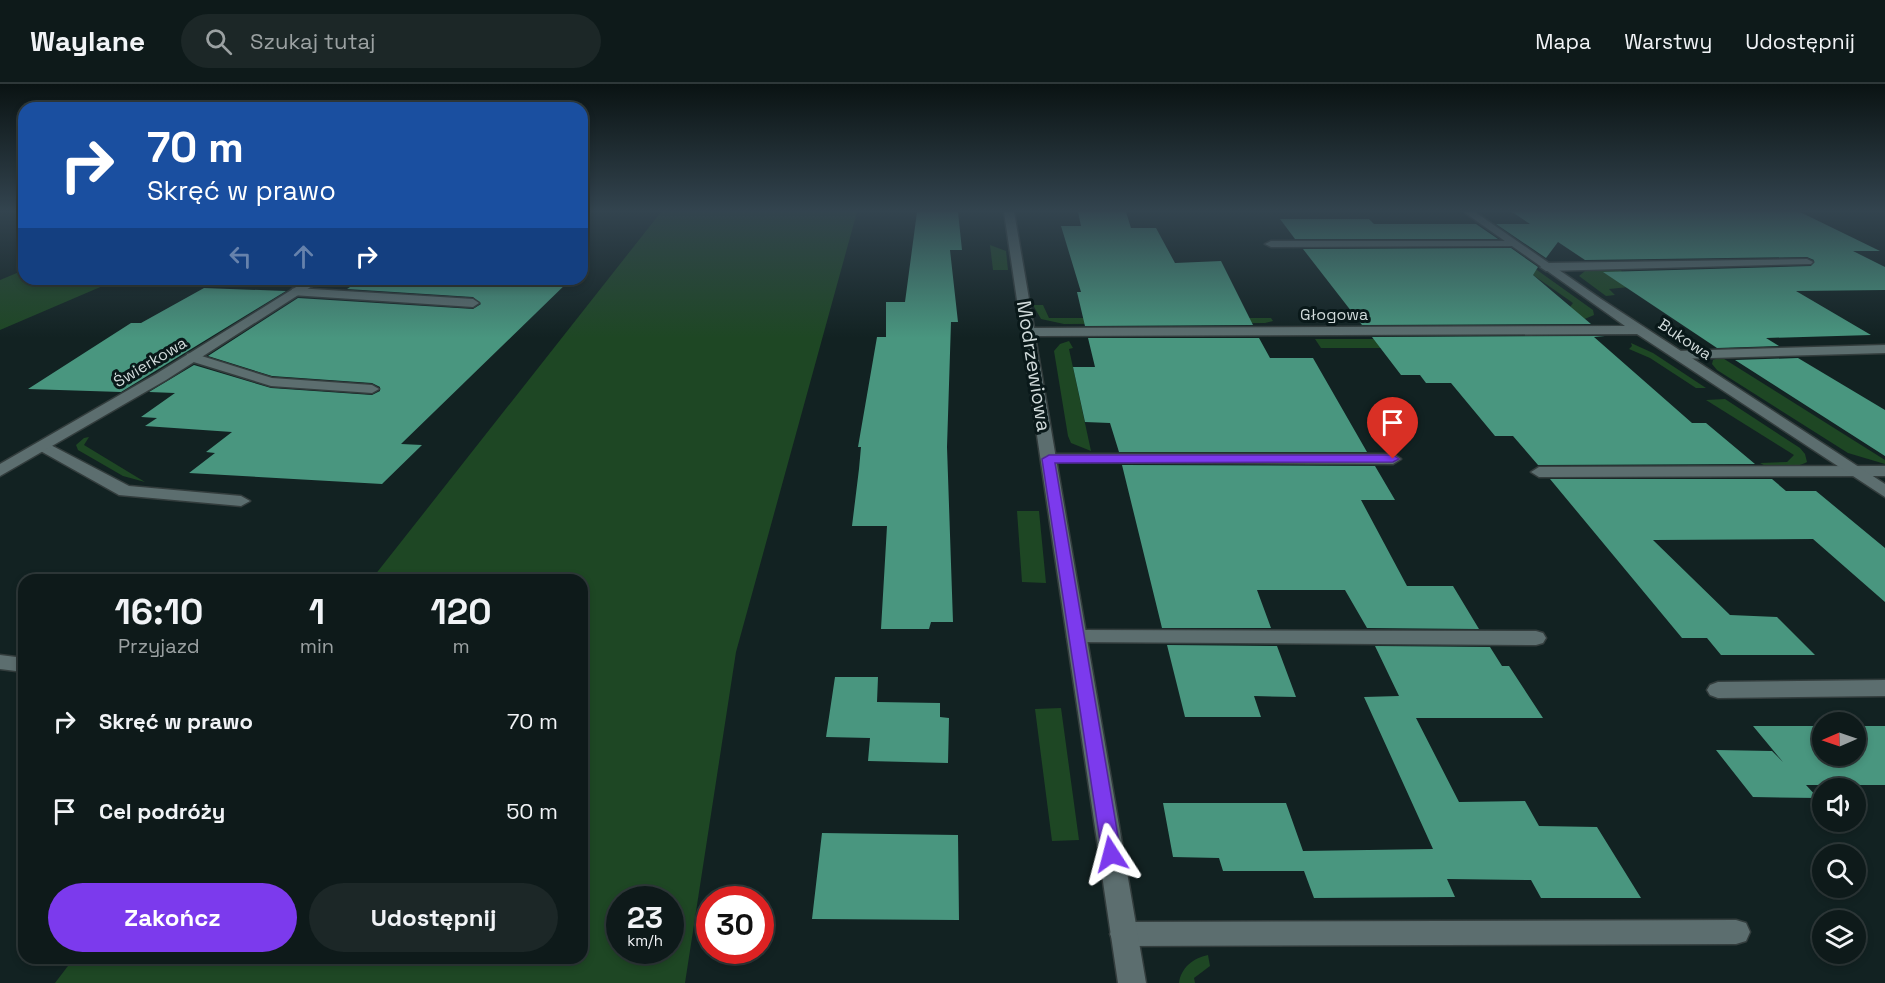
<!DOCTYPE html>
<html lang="pl">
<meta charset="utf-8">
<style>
body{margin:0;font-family:"Space Grotesk",sans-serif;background:#1c2727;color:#f1f3f6;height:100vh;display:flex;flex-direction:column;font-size:22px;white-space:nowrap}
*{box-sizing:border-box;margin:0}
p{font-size:20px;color:#9ba1a2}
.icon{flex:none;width:33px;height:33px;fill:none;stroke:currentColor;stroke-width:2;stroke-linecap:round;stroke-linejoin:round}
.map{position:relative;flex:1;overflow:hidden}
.side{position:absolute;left:18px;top:490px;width:570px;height:390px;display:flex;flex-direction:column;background:#0e1a1a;border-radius:18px;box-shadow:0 3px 9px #0003,0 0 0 2px #2e3839}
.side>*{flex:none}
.hud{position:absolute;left:18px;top:18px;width:570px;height:183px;border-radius:18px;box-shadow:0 3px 9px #0003,0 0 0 2px #2e3839;background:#1a4fa0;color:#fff;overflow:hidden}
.needle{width:39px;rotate:268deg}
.controls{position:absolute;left:1812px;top:628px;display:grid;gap:12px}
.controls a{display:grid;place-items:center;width:54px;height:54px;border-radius:50%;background:#0e1a1a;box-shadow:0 3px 9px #0003,0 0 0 2px #2e3839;font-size:30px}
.speed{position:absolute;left:606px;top:802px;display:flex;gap:12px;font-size:30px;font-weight:700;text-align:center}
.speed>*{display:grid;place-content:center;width:78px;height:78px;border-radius:50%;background:#0e1a1a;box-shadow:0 3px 9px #0003,0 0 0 2px #2e3839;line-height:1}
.speed small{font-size:15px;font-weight:400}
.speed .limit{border:9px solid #d22;background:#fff;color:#111}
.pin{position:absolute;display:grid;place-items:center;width:51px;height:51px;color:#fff;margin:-62px -26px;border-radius:50% 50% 50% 0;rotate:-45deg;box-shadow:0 0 6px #0007}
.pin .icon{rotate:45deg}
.me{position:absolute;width:66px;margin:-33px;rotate:351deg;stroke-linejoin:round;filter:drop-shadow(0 0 4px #0008)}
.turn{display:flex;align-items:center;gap:21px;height:126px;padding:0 30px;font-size:27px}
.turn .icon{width:78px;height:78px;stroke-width:2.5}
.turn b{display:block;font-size:42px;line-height:51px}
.lanes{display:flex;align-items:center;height:57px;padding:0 30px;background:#0003;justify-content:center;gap:30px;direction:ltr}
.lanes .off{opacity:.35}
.eta{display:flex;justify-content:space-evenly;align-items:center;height:102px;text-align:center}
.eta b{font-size:36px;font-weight:600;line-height:42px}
.primary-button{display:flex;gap:12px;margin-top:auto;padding:12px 30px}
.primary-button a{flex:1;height:69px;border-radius:36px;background:#7c3aed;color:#fff;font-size:24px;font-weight:600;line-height:69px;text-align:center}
.primary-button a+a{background:#1c2727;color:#f1f3f6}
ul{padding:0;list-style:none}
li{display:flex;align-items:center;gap:18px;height:90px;padding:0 30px}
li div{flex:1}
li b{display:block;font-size:22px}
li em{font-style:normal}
header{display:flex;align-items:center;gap:36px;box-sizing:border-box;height:84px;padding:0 30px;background:#0e1a1a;border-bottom:2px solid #2e3839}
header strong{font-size:28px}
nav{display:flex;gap:33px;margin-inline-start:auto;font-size:21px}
.search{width:420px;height:54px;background:#1c2727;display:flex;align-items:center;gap:15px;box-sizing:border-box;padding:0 21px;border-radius:33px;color:#9ba1a2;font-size:22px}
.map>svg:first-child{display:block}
.green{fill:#1e4724;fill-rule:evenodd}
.building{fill:#49967f}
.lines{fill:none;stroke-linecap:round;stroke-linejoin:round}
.lane-casing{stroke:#333d3d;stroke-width:3}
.street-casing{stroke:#333d3d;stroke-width:3}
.lane{fill:#5c6e6f;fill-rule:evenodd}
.street{fill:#5c6e6f;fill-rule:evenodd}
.route{fill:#7c3aed;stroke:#51269a;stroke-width:1.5}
.labels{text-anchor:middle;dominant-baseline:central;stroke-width:6;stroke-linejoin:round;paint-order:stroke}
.far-street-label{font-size:16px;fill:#d0dada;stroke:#091819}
.street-label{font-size:20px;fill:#d0dada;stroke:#091819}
</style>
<header>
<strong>Waylane</strong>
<div class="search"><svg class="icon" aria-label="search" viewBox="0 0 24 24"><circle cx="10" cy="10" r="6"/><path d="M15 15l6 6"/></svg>Szukaj tutaj</div>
<nav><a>Mapa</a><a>Warstwy</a><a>Udostępnij</a></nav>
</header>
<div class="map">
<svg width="1885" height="899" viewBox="0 0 1885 899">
<rect width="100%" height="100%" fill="#122222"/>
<path class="green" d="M661 128H857L736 568 685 899H55L74 874H582V496H371ZM620 816H670V867H620Z
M990 161 1006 167 1008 186H993Z
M24 186V195H119L0 246V196Z
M1526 186H1537L1593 226 1594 231 1580 237 1564 231 1573 219Z
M1621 186 1629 203 1609 205 1615 211 1606 212 1579 192 1585 187Z
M1033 221H1043L1049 234H1271L1273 237 1265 239 1064 240 1041 235Z
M1315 255H1386L1396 264H1321Z
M1069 257 1073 264 1069 265 1091 367 1071 359 1068 352 1054 267 1060 260Z
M1631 259 1653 269 1706 304H1696L1650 274 1629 265 1632 262Z
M1721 273 1885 376V380L1848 369 1717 286 1712 280 1713 276Z
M1725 315 1800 364 1805 370 1807 378C1797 384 1770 386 1760 379L1787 378 1794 371 1706 316Z
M89 353 84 361 145 398 123 392 78 366 76 361 84 354Z
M1017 427H1039L1046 499 1022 498Z
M1061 624 1079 756 1052 757 1035 625Z
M1208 871 1210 882 1194 894 1195 899H1179C1181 884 1193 874 1208 871Z"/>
<path class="building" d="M917 128H958L962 166H950L958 238H951L947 363 953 538H931L929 545H881L887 442H852L859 385 861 363H858L877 253H886V218H905Z
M1078 128H1126L1131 144H1156L1175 179 1221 177 1253 241 1085 242 1077 208H1081L1061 142H1081Z
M1512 128H1800L1880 167H1853L1885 183V206L1796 207 1871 251 1766 254 1779 262 1717 264 1603 188 1811 182 1814 176 1807 173 1585 176 1558 158 1546 174 1496 140H1530Z
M1280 135H1369L1374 140H1476L1498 155H1295Z
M1511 164 1538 183 1533 191 1591 240 1362 241 1303 165Z
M362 195H571L401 360 422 361 382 400 189 389 215 369 206 368 232 348 145 342 157 334 141 333 175 309 149 308 194 281 271 304 372 311 380 307V303L372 299 272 292 208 272 298 214 473 225 481 220 473 213 347 205Z
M204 204 286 207 121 308 28 305 131 239H141Z
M1605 252 1594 253 1692 339H1706L1755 380 1538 381 1513 352H1495L1451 299H1426L1420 291H1401L1372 253Z
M1088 254H1259L1270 274H1313L1367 368H1119L1110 339 1085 338 1073 283H1095Z
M1798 274 1885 326V372L1735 276Z
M1122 381 1375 382 1395 416H1361L1407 502H1453L1479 545 1367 544 1345 506H1257L1271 544H1162Z
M1550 395H1772L1786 407H1816L1885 464V518L1813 455 1653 456 1730 531 1777 533 1815 571H1721L1707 554H1682Z
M1167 561 1277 562 1296 613 1254 612 1261 633H1185Z
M1375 562 1490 563 1502 582H1509L1543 634H1416L1459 718 1525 717 1539 742 1597 743 1641 814H1541L1531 796 1447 795 1455 813 1314 814 1304 787H1223L1219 774 1173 773 1163 719H1286L1303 767 1433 765 1364 613 1399 612Z
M835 593H878L877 618 940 619V633L949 634 948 679 868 677 870 654 826 653Z
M1753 642H1822V672H1856V642H1885V701H1806L1818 714 1753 713 1716 666 1772 667 1783 678Z
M822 749 958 751 959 836 812 835Z"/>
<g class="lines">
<g class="lane-casing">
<path id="lane" d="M1514 157 1518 158V162L1271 163 1265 160 1271 157Z
M1807 175 1813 178 1811 180 1546 187 1540 183 1546 179Z
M296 204 473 215 479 219 473 223 292 211V205Z
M1885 261V269L1677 275 1670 271 1677 267Z
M192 269 272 294 372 301 379 305 372 309 271 302 187 276V270Z
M43 357 129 402 241 412 250 417 241 422 119 411 37 365 35 362Z
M1049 370H1393L1401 375 1393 380 1043 378 1041 375 1043 372Z
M1885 382V392L1539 393 1531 388 1539 383Z
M1077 546 1536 547 1543 549 1546 554 1543 559 1536 561 1070 558 1067 553 1070 548Z
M0 571 24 574V588L0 585Z
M1885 596V612L1718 614 1710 611 1707 606 1710 601 1718 598Z
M1736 836 1746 839 1750 848 1746 857 1736 860 1124 862 1114 859 1110 850 1114 841 1124 838Z"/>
</g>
<g class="street-casing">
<path id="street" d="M1004 128H1014L1034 244 1625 242 1464 128H1475L1601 215 1885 400V413L1637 250 1035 252 1146 899H1118Z
M309 195H323L166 296 0 392V380L156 290Z"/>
</g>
<use href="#lane" class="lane"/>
<use href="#street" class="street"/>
</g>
<linearGradient id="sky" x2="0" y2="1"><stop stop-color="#0a1313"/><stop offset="0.5" stop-color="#33444f"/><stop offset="1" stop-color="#33444f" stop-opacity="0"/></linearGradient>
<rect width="1885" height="254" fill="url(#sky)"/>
<path class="route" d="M1049 371H1393L1399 375 1393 378 1055 379 1121 770 1118 775 1111 778 1104 775 1102 770 1042 375Z"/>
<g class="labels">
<g class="far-street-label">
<text x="1334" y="230">Głogowa</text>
<text transform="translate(1685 255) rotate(34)">Bukowa</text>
<text transform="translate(150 278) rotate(-31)">Świerkowa</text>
</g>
<g class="street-label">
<text transform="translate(1034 282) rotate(81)">Modrzewiowa</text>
</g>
</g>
</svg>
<div class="controls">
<a><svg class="needle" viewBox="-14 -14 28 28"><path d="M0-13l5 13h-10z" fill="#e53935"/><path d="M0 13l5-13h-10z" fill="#9ba1a2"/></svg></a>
<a><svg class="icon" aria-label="sound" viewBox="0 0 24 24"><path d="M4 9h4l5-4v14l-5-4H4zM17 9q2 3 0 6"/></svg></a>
<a><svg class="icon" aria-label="search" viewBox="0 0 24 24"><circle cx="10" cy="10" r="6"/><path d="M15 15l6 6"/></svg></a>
<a><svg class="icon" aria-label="layers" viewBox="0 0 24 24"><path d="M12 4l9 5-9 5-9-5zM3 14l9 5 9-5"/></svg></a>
</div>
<div class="speed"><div>23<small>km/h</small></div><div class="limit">30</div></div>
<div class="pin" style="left:1393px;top:375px;background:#d93025"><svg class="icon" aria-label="arrive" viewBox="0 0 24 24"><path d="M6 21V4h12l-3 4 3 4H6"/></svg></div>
<svg class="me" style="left:1111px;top:770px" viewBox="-20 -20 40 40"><path d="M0-17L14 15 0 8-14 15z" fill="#7c3aed" stroke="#fff" stroke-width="4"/></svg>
<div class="hud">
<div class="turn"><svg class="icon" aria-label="right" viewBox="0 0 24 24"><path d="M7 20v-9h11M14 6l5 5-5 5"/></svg><div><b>70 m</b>Skręć w prawo</div></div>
<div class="lanes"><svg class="icon off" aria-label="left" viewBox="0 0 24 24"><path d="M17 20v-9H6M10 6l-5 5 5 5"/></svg><svg class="icon off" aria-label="ahead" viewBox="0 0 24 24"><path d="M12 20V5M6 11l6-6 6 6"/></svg><svg class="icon" aria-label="right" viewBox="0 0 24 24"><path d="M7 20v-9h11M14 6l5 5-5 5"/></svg></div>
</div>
<section class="side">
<div class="eta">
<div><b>16:10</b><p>Przyjazd</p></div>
<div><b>1</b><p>min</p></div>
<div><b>120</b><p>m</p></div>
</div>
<ul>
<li><svg class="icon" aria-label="right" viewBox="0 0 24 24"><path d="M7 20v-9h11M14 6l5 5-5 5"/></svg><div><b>Skręć w prawo</b></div><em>70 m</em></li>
<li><svg class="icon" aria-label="arrive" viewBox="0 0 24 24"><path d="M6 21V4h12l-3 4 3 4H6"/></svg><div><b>Cel podróży</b></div><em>50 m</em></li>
</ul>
<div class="primary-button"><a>Zakończ</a><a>Udostępnij</a></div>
</section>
</div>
